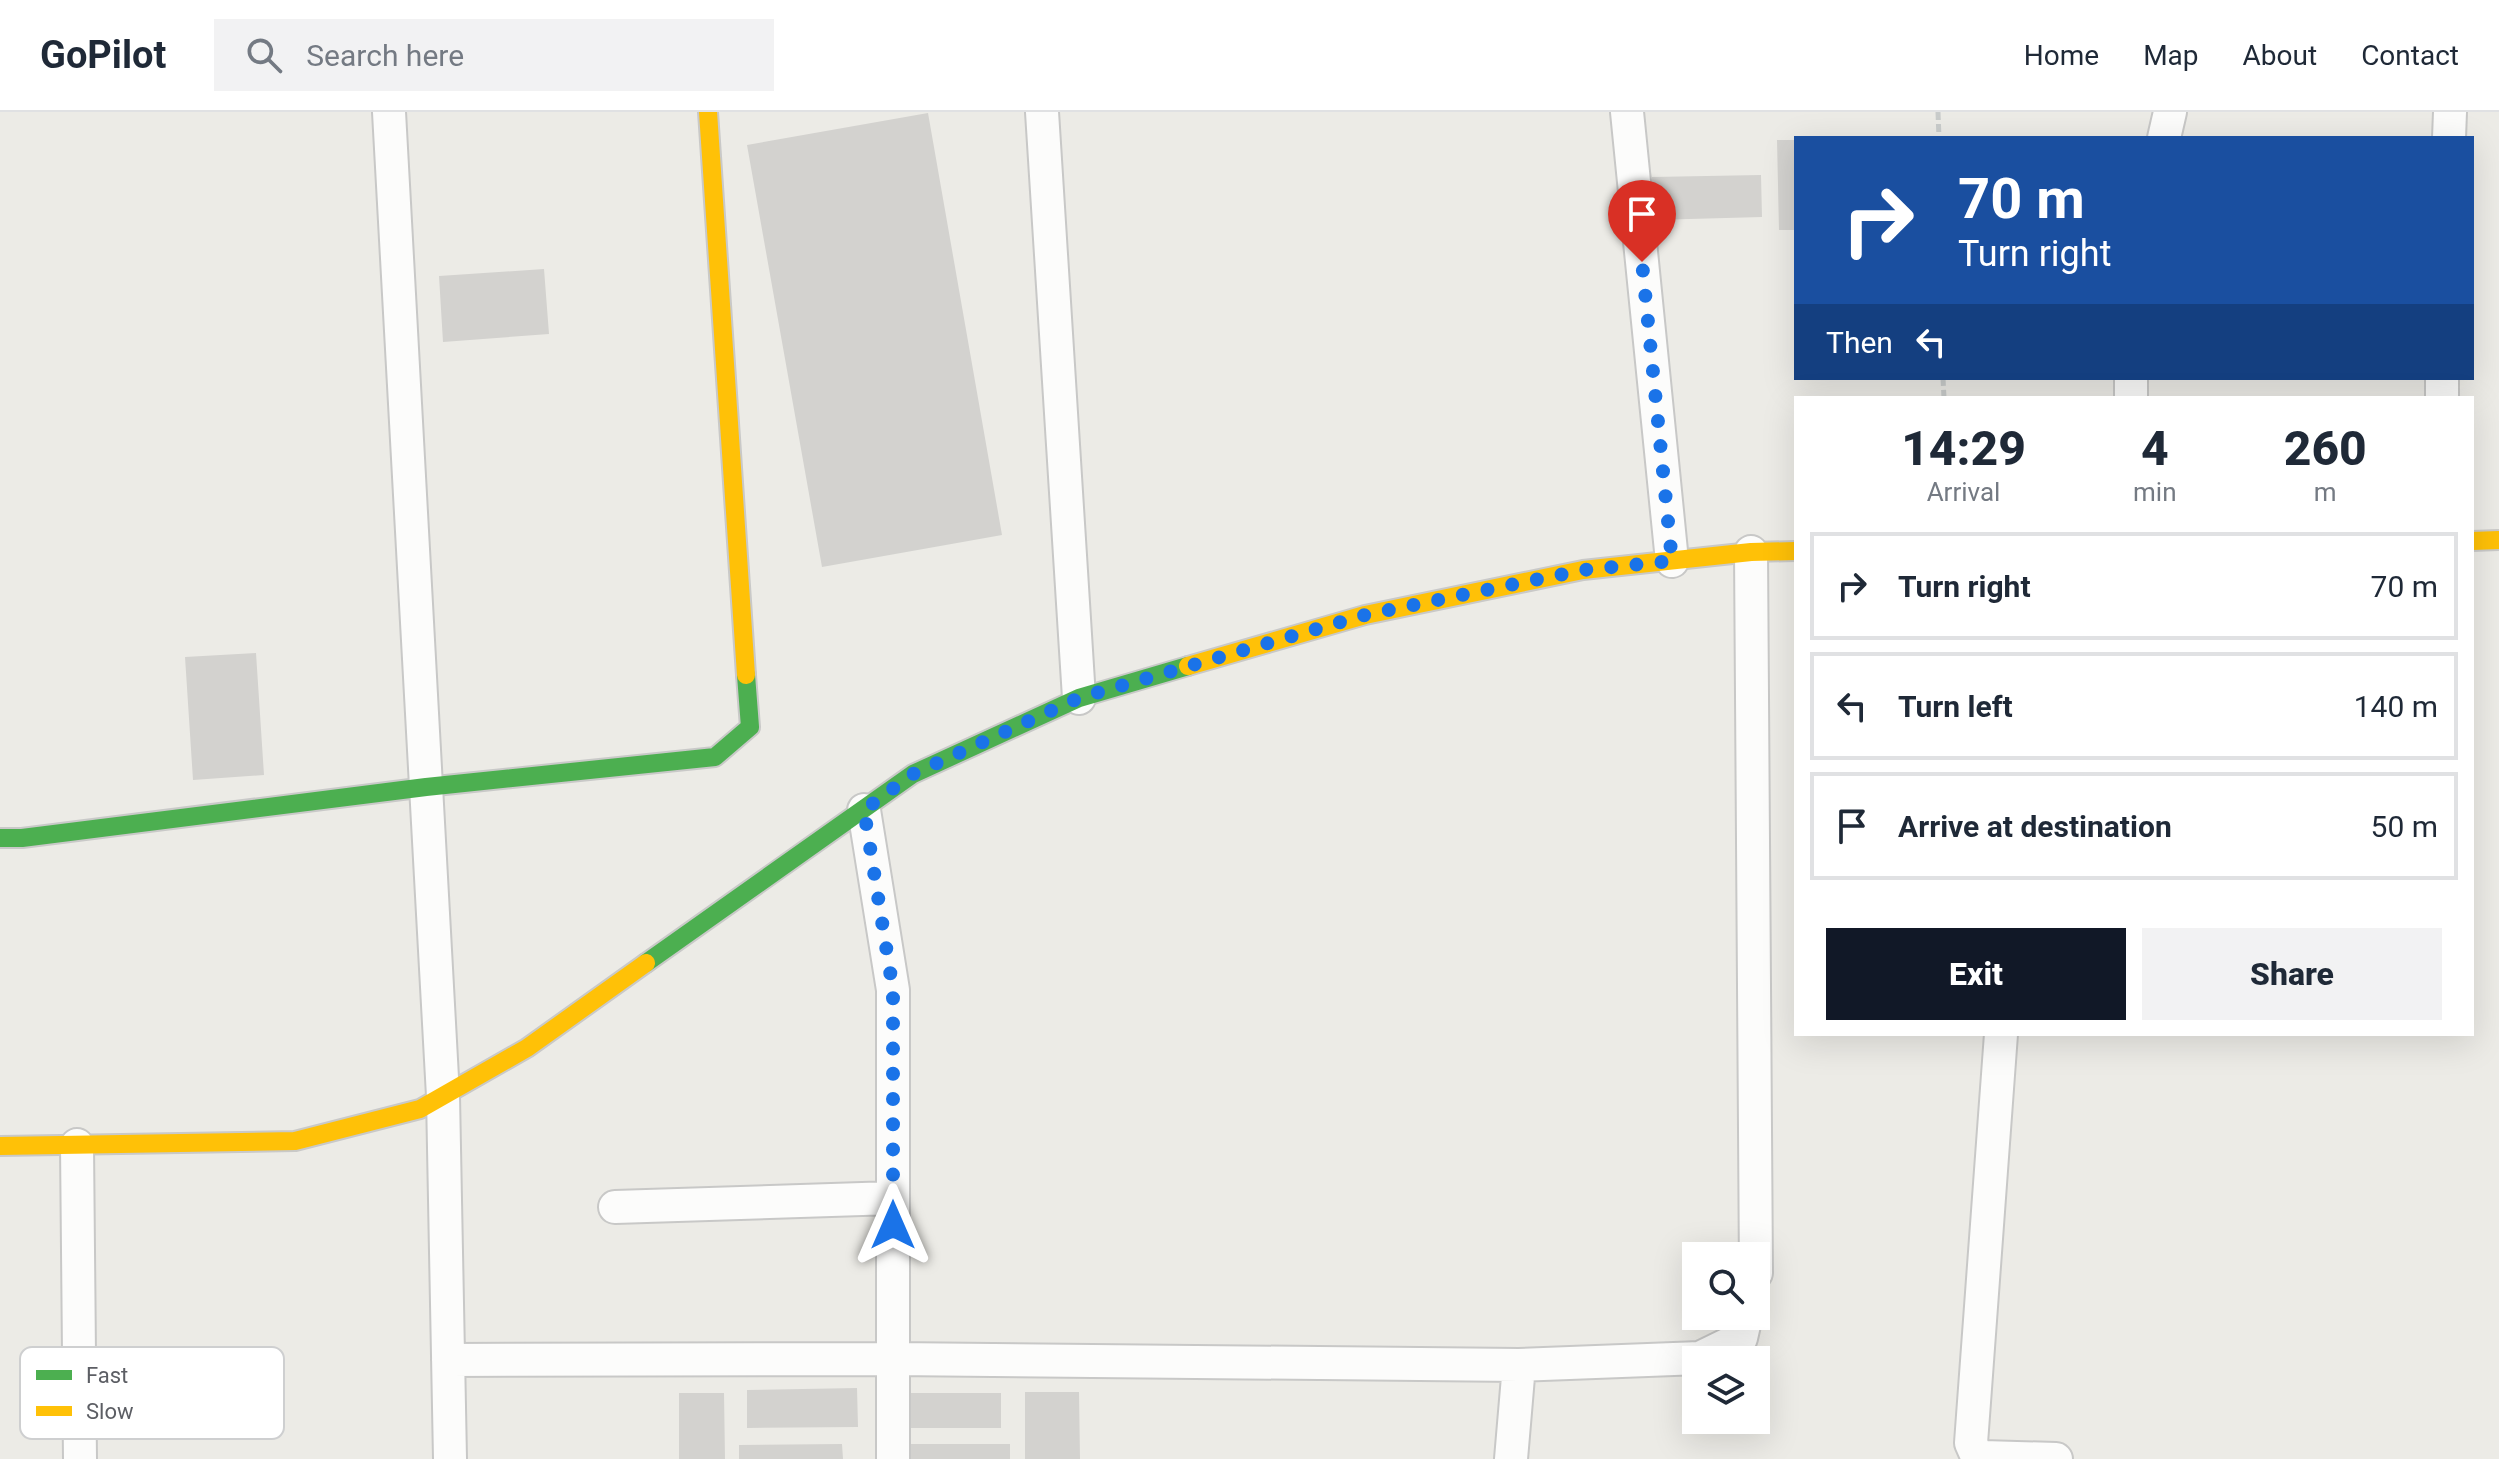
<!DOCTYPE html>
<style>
body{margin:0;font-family:Roboto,sans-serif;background:#f2f2f3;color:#1f2937;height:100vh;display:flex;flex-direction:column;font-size:30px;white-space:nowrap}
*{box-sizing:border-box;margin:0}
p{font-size:26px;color:#747a83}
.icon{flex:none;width:44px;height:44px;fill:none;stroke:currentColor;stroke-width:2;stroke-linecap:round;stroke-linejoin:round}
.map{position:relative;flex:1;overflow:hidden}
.drawer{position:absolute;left:1794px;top:284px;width:680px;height:640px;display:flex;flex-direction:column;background:#fff;border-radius:0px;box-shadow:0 8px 32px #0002}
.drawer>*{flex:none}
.banner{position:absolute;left:1794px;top:24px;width:680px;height:244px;border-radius:0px;box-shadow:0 8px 32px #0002;background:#1a4fa0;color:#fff;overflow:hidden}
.tools{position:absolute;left:1682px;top:1130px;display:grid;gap:16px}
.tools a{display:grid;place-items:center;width:88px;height:88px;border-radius:0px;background:#fff;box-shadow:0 8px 32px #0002;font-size:40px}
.pin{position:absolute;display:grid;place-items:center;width:68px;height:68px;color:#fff;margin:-82px -34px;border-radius:50% 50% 50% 0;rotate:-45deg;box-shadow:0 0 8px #0007}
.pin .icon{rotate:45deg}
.me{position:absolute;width:88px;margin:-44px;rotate:0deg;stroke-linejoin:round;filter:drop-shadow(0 0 6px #0008)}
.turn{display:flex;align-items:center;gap:28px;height:168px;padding:0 32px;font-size:36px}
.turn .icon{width:104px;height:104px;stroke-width:2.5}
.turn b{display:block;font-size:56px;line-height:68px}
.then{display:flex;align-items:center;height:76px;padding:0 32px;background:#0003;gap:16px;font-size:30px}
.eta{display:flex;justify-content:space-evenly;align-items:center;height:136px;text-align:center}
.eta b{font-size:48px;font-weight:800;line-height:56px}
.button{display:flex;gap:16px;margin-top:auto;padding:16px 32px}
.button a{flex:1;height:92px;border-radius:0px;background:#111827;color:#fff;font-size:32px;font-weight:800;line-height:92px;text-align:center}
.button a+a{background:#f2f2f3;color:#1f2937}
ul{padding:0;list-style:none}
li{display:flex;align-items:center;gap:24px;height:108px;margin:0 16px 12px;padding:0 16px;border:4px solid #e0e1e3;border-radius:0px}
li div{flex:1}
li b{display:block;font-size:30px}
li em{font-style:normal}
header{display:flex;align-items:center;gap:48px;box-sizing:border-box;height:112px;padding:0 40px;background:#fff;border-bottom:2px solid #e0e1e3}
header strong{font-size:38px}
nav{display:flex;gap:44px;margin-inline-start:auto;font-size:28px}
.search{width:560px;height:72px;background:#f2f2f3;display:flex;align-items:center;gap:20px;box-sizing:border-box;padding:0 28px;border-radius:0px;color:#747a83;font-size:30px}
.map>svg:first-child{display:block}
.building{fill:#d3d2cf}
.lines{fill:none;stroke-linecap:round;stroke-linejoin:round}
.street-casing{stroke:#c8c8c7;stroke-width:36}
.fast-casing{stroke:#c9c9c8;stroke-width:22}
.slow-casing{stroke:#c9c9c8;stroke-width:22}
.path{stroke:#c9cccb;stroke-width:5;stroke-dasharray:8 4;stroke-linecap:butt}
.street{stroke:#fcfcfb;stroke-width:32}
.fast{stroke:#4caf50;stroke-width:18}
.slow{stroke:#ffc107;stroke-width:18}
.route{stroke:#1a73e8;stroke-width:14;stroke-dasharray:0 25.2}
.key{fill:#fff;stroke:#cecfd0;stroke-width:2}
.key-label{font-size:22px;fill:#5c5e64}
</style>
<header>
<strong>GoPilot</strong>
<div class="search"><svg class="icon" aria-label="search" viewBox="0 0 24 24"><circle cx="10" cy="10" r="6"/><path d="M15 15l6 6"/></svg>Search here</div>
<nav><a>Home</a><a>Map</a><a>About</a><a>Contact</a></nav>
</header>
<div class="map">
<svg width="2499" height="1347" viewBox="0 0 2499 1347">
<rect width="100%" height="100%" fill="#ecebe6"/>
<path class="building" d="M928 1 1002 423 822 455 747 33Z
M1777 28H1796V118H1779Z
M1761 63 1762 105 1653 108 1652 65Z
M544 157 549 222 443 230 439 164Z
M256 541 264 663 193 668 185 545Z
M857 1276 858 1315 747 1316V1278Z
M1025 1280H1079L1080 1347H1025Z
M679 1281H724L725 1347H679Z
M911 1281H1001V1316H911Z
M842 1332 843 1347H739V1333Z
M910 1332H1010V1347H910Z"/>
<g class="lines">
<g class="street-casing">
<path id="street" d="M389 0 443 984 450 1347
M1042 0 1079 586
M1627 0 1672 449
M2164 26 2170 0
M2449 26 2450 0
M2131 266V286
M2442 286V266
M1751 440 1756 1161
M864 698 893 878V1347
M2001 922 1971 1331 1975 1340 1983 1345 2056 1347
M77 1033 80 1347
M615 1095 893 1086
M448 1248 893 1247 1519 1253 1700 1246 1741 1226 1746 1204
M1511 1347 1519 1253"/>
</g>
<g class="fast-casing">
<path id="fast" d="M0 726H22L426 675 715 645 750 615 746 563
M646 851 913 662 1079 586 1188 554"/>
</g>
<g class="slow-casing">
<path id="slow" d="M708 0 746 563
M2472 429 2499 428
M1188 554 1365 503 1583 458 1751 440 1796 439
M0 1034 295 1029 420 997 527 936 646 851"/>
</g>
<path class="path" d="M1938 0 1939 26
M1943 266 1944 286"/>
<use href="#street" class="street"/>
<use href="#fast" class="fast"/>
<use href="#slow" class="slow"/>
</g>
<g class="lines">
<path class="route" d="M893 1113V878L864 698 913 662 1079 586 1365 503 1583 458 1672 449 1642 150"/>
</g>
<rect x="20" y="1235" width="264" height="92" rx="12" class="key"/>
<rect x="36" y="1258" width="36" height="10" fill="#4caf50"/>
<rect x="36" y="1294" width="36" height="10" fill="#ffc107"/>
<g class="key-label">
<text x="86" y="1271">Fast</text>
<text x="86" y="1307">Slow</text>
</g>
</svg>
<div class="tools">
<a><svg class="icon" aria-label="search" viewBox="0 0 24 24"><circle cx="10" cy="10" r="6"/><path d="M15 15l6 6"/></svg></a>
<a><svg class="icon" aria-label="layers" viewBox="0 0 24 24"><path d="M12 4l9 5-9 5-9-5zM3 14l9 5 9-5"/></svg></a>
</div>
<div class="pin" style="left:1642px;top:150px;background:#d93025"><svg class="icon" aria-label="arrive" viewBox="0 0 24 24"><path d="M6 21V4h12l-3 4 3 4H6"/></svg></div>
<svg class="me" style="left:893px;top:1113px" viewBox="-20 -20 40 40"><path d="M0-17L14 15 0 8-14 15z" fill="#1a73e8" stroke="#fff" stroke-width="4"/></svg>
<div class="banner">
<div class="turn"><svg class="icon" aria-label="right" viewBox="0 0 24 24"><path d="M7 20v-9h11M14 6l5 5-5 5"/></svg><div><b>70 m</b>Turn right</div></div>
<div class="then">Then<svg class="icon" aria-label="left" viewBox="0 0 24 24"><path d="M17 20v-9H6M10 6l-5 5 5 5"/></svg></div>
</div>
<section class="drawer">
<div class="eta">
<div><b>14:29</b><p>Arrival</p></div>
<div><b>4</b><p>min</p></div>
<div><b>260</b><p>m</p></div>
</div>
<ul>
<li><svg class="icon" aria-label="right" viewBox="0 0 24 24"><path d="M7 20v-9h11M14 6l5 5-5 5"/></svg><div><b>Turn right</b></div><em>70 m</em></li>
<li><svg class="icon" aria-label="left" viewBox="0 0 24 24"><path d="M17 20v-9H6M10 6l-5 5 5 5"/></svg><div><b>Turn left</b></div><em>140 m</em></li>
<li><svg class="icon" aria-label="arrive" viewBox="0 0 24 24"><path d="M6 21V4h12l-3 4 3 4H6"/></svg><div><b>Arrive at destination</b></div><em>50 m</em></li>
</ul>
<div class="button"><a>Exit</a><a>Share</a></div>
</section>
</div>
